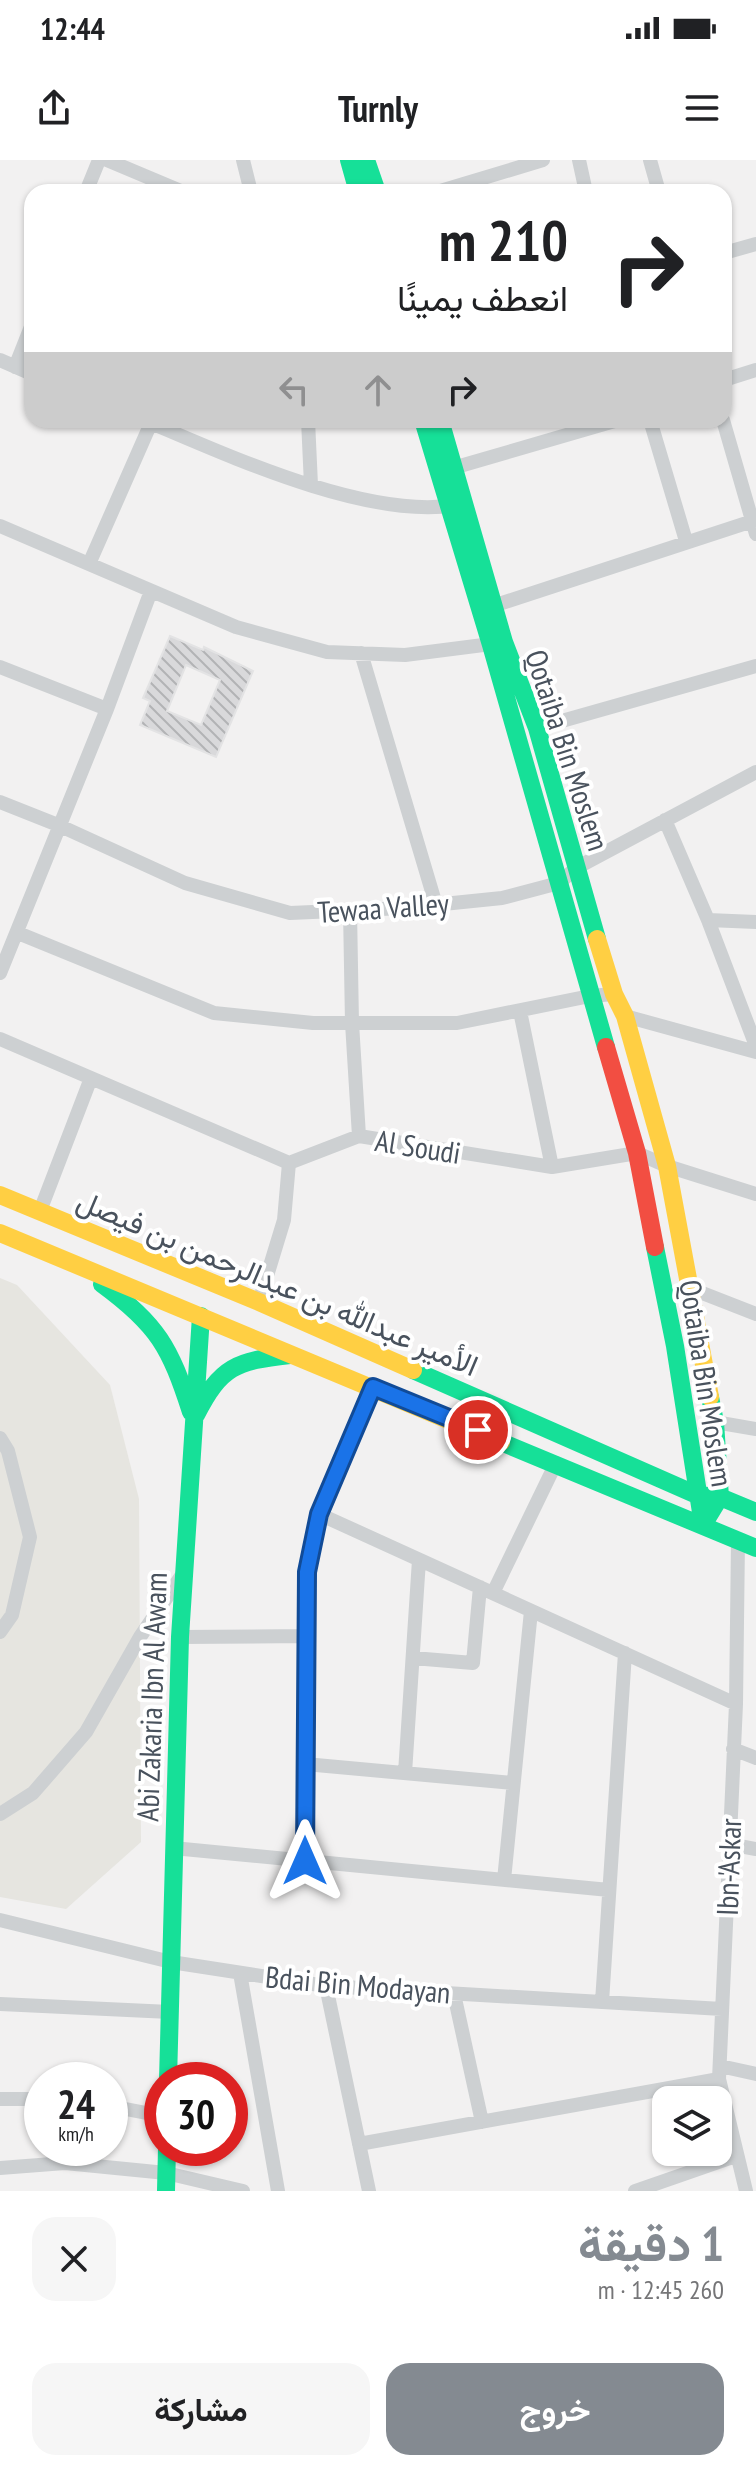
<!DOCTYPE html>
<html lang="ar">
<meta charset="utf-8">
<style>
body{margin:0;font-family:"PT Sans Narrow",Vazirmatn,sans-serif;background:#f6f6f6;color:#202124;direction:rtl;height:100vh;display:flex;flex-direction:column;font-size:30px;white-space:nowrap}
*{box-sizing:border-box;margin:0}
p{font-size:26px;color:#757577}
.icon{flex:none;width:44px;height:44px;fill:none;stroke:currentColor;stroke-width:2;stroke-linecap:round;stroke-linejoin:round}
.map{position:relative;height:2031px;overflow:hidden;direction:ltr}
.sheet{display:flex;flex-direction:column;background:#fff;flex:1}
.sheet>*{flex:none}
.top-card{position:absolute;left:24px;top:24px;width:708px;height:244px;border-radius:24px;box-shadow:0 2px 6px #0004;direction:rtl;background:#fff;color:#202124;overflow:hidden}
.fabs{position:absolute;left:652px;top:1926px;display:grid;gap:16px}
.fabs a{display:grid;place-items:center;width:80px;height:80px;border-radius:16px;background:#fff;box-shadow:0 2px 6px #0004;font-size:40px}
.speed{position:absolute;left:24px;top:1902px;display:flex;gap:16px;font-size:40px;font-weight:700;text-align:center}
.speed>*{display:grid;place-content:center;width:104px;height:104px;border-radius:50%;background:#fff;box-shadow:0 2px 6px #0004;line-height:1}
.speed small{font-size:20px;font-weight:400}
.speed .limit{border:12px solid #d22;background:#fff;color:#111}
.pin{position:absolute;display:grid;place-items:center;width:68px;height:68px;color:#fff;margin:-34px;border:4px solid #fff;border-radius:50%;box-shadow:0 2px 8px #0007}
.me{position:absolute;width:88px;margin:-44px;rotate:0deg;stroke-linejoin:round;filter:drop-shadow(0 0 6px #0008)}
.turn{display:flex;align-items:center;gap:28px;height:168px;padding:0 32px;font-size:36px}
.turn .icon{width:104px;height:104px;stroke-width:2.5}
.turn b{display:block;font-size:56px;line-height:68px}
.lanes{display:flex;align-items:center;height:76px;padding:0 32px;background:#0003;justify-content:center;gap:40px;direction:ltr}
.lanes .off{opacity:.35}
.round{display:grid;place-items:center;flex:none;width:84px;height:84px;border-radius:24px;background:#f6f6f6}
.headline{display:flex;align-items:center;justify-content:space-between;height:136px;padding:0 32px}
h1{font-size:48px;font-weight:700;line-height:60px;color:#848a91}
.primary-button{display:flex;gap:16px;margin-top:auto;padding:16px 32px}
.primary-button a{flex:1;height:92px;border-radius:24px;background:#848a91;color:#fff;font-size:32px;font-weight:700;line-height:92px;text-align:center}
.primary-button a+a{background:#f6f6f6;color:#202124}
.status{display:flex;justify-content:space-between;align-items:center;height:56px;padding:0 40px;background:#fff;direction:ltr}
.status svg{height:22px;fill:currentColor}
header{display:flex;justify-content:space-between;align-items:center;height:104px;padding:0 32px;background:#fff;font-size:36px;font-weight:700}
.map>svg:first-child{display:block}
.commercial{fill:#e6e5e0}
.building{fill:url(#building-back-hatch);stroke:#e3e3e4;stroke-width:2;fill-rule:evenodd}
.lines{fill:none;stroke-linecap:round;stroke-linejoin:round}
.street{stroke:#cdd0d2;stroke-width:14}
.fast{stroke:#16e098;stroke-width:18}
.slow{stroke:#ffcf43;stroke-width:18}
.jam{stroke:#f24e42;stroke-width:18}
.route-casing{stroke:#114b97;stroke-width:20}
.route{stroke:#1a73e8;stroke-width:14}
.labels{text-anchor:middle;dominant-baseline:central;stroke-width:8;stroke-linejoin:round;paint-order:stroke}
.street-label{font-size:30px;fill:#49525d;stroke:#fff}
</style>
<div class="status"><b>12:44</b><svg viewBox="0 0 49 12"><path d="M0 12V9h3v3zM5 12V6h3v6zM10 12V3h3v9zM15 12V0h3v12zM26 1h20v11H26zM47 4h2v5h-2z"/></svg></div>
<header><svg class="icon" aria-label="menu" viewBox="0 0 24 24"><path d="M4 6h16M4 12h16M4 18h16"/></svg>Turnly<svg class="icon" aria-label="share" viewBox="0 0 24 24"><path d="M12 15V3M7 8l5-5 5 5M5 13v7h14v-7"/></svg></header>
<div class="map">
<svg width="756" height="2031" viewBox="0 0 756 2031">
<defs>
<pattern id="building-back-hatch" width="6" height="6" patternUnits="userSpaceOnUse" patternTransform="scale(2)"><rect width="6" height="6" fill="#d9d9db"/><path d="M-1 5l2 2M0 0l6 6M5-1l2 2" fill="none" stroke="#b2b3b5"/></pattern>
</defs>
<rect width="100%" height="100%" fill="#f2f1f1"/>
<path class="commercial" d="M0 1118 17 1125 110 1225 139 1339 141 1682 66 1749 0 1737Z"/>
<path class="building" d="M170 476 203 490 204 487 253 511 216 597 140 565 150 541 143 538ZM186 505 220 520 201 565 167 551Z"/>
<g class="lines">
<path class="street" d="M107 0 183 32
M243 0 251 32
M579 0 586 32
M650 0 659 32
M86 32 99 0
M437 32 543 0
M724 93 756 84
M0 200 32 214
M15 207 32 164
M724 220 756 210
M144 260C227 295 367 360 456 345
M308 260 311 325
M650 260 686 381
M723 260 756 374
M453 308 618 260
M0 366 236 467 327 492 405 495 499 483
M89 404 151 263
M496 445 756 360
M361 493 436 745
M0 507 107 549
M537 568 756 506
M0 642 58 665 185 723 290 753 404 748 502 738 559 723 576 708 756 612
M665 660 708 760 756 886
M350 750 352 863 359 976
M708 760 756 762
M18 773 214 853 313 863H457L590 836 614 834
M0 813 107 549 151 431
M520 851 552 1007
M625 856 756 892
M0 879 289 1003 359 976 552 1007 637 993 667 1006 756 1034
M40 1051 91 918
M692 1129 756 1154
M259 1142 284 1060 289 1003
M715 1262 756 1269
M0 1278 8 1291 30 1377 12 1455 0 1472
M319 1354 736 1544
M738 1380 736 1544 719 1919 746 2031
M493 1433 556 1303
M180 1477 305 1476
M413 1498 473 1503 480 1427
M733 1589 756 1598
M305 1604 513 1623
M405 1613 419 1400
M0 1654 33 1633 86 1572 140 1477 184 1412
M729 1684 756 1689
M173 1688 609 1730
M305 1701 307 1412 319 1354 373 1227
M504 1720 531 1451
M0 1760 171 1802 326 1826 722 1849
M240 1813 278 2031
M326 1826 369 2031
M454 1834 482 1962
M602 1842 625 1493
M0 1844 170 1852
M720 1906 756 1914
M0 1939H42
M110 1946 162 1956
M359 1984 719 1919
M0 2008 65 2003 166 2013 243 2031
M635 2031 736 1996"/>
<path class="fast" d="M349 0 358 32
M366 0 377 32
M423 260 491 485 606 887
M440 260 504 482 537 568 597 779
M655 1087 675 1186 703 1365
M102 1124C158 1165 170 1187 191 1252
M413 1210 697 1335 720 1337 756 1352
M196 1255C221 1206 236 1201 290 1195
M501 1282 756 1388
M703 1365 720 1337 715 1262 710 1237
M168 1920 180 1477 201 1156
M166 2031 167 1988"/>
<path class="slow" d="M597 779 614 834 625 856 667 1006 710 1237
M0 1035 259 1142 413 1210
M0 1073 501 1282"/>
<path class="jam" d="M606 887 637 993 655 1087"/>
</g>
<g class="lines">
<g class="route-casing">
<path id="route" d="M305 1701 307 1412 319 1354 373 1227 478 1270"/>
</g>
<use href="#route" class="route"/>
</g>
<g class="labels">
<g class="street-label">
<text transform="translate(568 590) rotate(72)">Qotaiba Bin Moslem</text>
<text transform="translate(383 747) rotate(-4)">Tewaa Valley</text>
<text transform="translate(418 986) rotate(9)">Al Soudi</text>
<text transform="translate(278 1122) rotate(23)">الأمير عبدالله بن عبدالرحمن بن فيصل</text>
<text transform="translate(707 1223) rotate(81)">Qotaiba Bin Moslem</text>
<text transform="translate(151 1537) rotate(-88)">Abi Zakaria Ibn Al Awam</text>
<text transform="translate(728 1707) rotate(-88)">Ibn-'Askar</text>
<text transform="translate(358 1824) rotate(5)">Bdai Bin Modayan</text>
</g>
</g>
</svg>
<div class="fabs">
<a><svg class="icon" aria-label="layers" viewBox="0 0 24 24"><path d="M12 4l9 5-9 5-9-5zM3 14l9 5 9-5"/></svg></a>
</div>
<div class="speed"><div>24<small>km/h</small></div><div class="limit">30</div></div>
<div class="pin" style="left:478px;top:1270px;background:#d93025"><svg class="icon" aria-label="arrive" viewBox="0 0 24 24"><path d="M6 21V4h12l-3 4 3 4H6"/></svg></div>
<svg class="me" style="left:305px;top:1701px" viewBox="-20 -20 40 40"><path d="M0-17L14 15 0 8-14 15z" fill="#1a73e8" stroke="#fff" stroke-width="4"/></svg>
<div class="top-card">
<div class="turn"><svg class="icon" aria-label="right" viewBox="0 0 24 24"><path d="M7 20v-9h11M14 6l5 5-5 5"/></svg><div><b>210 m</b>انعطف يمينًا</div></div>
<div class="lanes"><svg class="icon off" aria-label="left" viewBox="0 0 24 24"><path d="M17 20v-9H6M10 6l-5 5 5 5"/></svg><svg class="icon off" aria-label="ahead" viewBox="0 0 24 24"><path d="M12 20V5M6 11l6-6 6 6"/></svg><svg class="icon" aria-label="right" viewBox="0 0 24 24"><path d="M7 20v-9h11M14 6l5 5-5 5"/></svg></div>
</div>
</div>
<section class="sheet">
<div class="headline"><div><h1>1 دقيقة</h1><p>260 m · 12:45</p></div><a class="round"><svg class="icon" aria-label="close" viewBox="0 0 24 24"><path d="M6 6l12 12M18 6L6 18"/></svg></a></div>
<div class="primary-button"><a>خروج</a><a>مشاركة</a></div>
</section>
